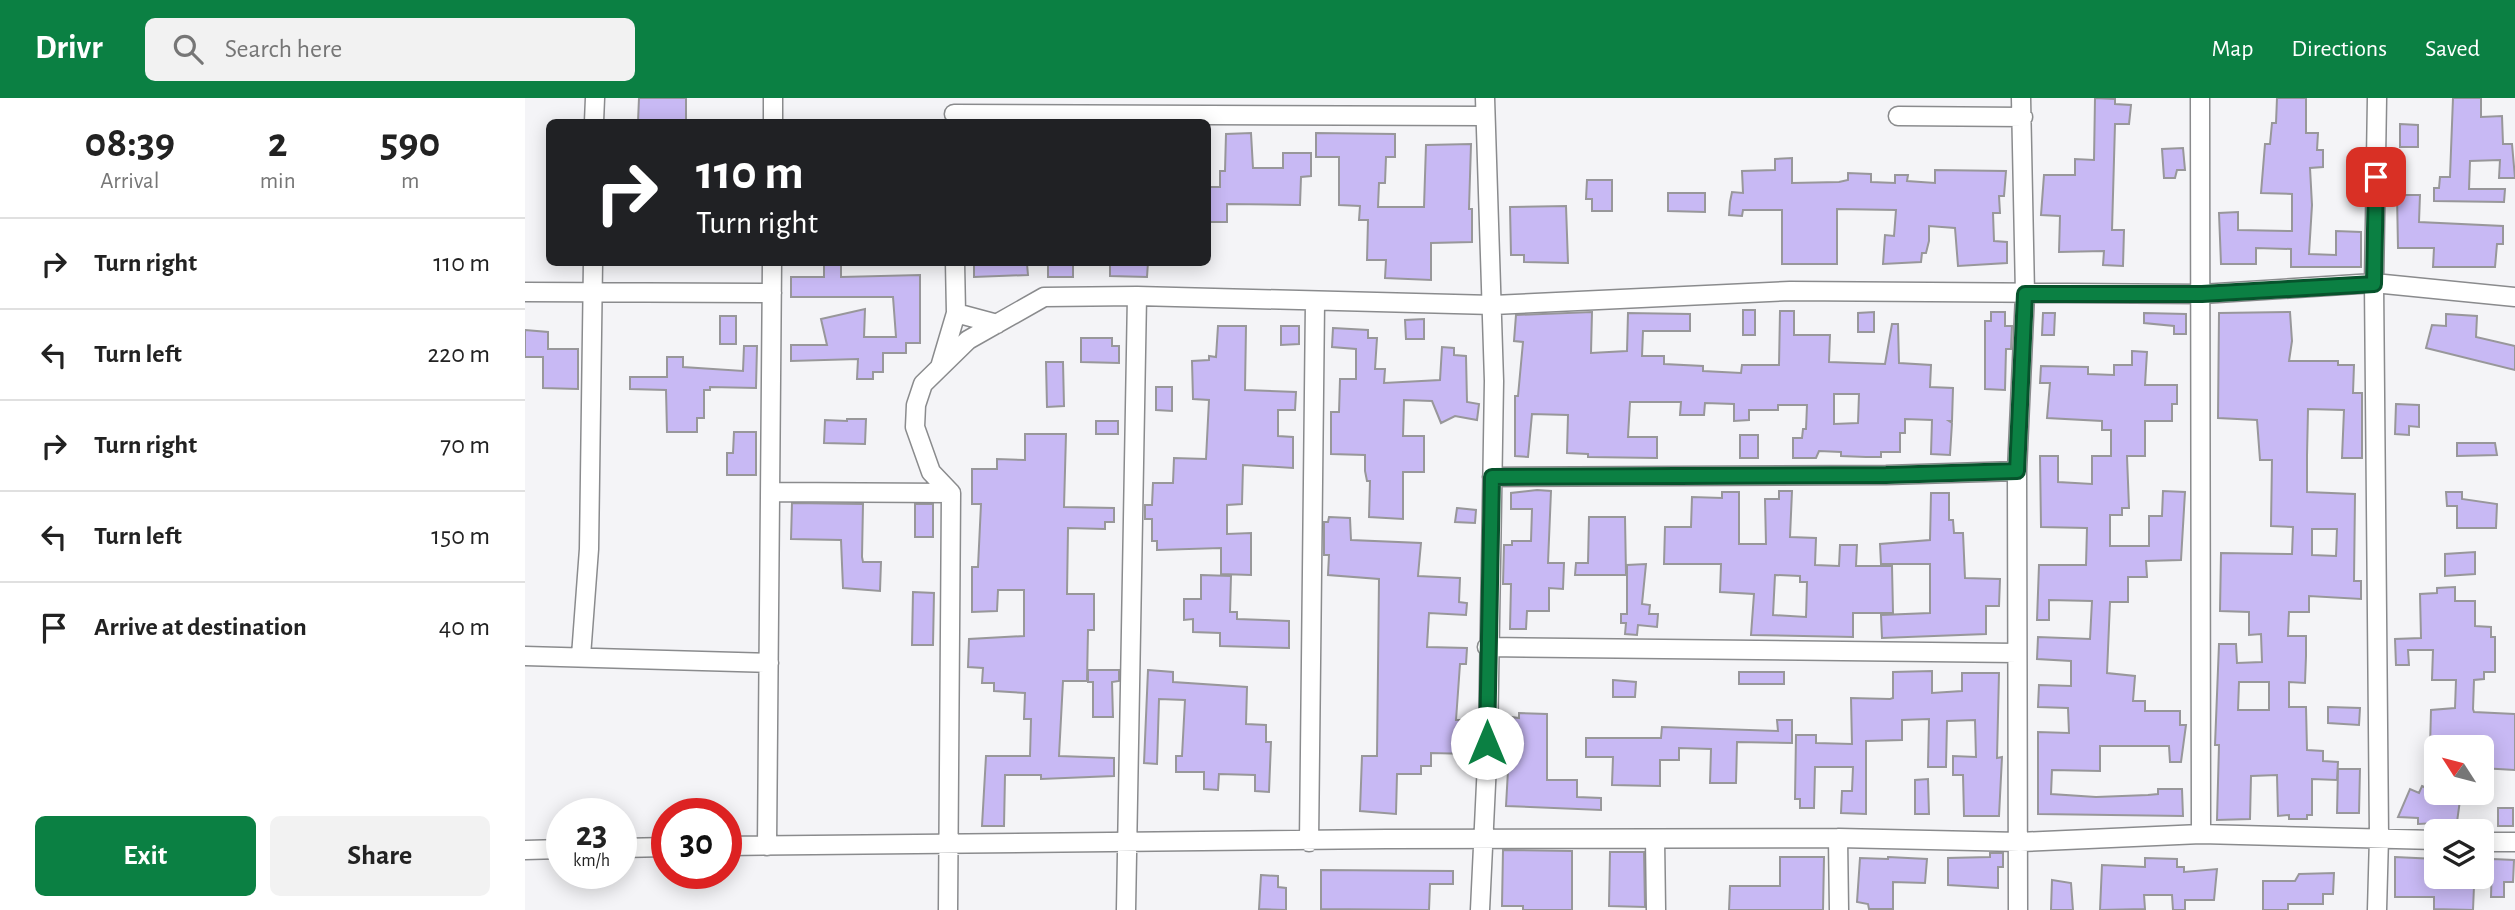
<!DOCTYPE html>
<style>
body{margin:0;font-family:"Alegreya Sans",sans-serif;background:#f2f2f2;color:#222;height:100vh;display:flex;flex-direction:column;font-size:26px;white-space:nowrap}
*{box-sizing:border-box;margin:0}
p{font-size:23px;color:#767676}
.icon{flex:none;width:38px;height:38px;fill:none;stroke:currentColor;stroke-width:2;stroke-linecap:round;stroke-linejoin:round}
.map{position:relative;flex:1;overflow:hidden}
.sheet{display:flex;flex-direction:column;background:#fff;width:525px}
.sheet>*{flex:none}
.banner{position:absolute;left:21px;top:21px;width:665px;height:147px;border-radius:10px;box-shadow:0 4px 18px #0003;background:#202124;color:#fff;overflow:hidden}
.needle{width:46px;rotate:306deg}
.controls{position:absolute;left:1899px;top:637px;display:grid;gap:14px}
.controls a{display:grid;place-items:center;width:70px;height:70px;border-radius:10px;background:#fff;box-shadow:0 4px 18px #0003;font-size:35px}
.speed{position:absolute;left:21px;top:700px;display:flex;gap:14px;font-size:35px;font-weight:700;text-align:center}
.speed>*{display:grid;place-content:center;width:91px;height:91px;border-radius:50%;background:#fff;box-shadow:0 4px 18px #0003;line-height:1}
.speed small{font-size:18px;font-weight:400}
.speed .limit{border:10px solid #d22;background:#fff;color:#111}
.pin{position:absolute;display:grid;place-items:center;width:60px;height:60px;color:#fff;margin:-30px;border-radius:14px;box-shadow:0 4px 10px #0006}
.me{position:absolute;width:77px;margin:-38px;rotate:0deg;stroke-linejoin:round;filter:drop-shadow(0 0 5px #0008)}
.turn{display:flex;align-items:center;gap:24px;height:147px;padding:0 35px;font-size:32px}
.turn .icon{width:91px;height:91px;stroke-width:2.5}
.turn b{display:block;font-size:49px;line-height:60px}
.eta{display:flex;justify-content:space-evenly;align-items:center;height:119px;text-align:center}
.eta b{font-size:42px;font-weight:700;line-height:49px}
.action{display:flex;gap:14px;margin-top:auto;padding:14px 35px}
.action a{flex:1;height:80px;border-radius:10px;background:#0b8043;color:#fff;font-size:28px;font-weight:700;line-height:80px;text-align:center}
.action a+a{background:#f2f2f2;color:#222}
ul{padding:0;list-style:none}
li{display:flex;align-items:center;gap:21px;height:91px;padding:0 35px;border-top:2px solid #e0e0e0}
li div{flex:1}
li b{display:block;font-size:26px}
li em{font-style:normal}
header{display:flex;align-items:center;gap:42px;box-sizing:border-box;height:98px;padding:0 35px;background:#0b8043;color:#fff}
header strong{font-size:33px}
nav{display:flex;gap:38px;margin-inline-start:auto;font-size:24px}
.search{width:490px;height:63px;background:#f2f2f2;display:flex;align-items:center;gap:18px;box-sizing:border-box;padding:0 24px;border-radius:10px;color:#767676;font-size:26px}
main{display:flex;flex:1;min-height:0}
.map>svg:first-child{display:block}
.building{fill:#c8b9f4;stroke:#98979a;stroke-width:2;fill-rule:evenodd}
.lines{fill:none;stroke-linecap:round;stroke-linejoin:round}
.street-casing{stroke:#8a8b8d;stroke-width:21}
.street{stroke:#fff;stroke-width:18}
.route-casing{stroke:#07532c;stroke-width:18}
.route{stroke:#0b8043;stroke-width:12}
</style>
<header>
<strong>Drivr</strong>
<div class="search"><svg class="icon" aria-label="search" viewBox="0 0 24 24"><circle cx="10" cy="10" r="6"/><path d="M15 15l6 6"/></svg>Search here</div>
<nav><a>Map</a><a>Directions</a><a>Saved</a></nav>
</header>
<main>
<section class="sheet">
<div class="eta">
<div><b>08:39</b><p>Arrival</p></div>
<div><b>2</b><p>min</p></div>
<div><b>590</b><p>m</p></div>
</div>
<ul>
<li><svg class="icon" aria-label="right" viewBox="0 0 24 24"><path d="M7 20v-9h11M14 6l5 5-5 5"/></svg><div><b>Turn right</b></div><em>110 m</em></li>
<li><svg class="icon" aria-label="left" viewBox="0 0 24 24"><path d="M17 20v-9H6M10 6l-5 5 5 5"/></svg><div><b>Turn left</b></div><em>220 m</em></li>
<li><svg class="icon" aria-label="right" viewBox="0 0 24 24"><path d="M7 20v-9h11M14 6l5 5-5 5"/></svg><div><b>Turn right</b></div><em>70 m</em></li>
<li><svg class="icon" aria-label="left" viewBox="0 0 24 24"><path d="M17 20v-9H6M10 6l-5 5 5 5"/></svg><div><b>Turn left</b></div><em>150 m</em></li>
<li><svg class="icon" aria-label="arrive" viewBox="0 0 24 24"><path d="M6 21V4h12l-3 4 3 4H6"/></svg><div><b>Arrive at destination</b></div><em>40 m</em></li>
</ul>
<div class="action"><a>Exit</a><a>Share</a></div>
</section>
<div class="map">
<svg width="1990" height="812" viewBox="0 0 1990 812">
<rect width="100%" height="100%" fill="#f4f4f7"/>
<path class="building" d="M114 0H161V24H113Z
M1570 0 1590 1V6L1606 7 1604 26H1590L1587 132H1599L1598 168 1578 167 1579 153 1534 154 1535 118 1516 117 1519 77H1550V61L1569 62Z
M1752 0H1781V35H1793L1792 52H1798V69L1785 70 1787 107 1784 156 1811 157V133L1836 134V169H1766V151L1731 150V166H1696L1694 115 1713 114V132L1767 133V96L1736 95 1740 46H1745L1747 25H1751Z
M1928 0H1956V19L1977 18 1978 46H1987L1990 80H1974L1975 62 1945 63 1944 91H1980L1979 104 1909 103V90H1914L1915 79H1925Z
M1875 26 1893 27V49H1875Z
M726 35 728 70H758V55H786V78L776 79 775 107 702 106V124H682V89H695V73H700L701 36Z
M791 35 870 36V59H861L860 85H854L853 109H899L901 47 946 46 944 111H947V144L906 145V182L860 180 861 162H842L843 122H834L835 108 814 107V59H791Z
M1658 50 1660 72H1652L1650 80H1639L1637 51Z
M1267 60V85L1314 84 1323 82V75L1346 76V84L1370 85V77H1383L1382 83 1410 85V72L1481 73 1479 98H1474L1475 115H1468L1469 143 1482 144V165L1433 168 1430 130 1404 128V143L1401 155H1397L1396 164 1358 166 1360 137 1369 138 1371 112 1312 111V166H1257V112H1218L1217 118 1204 117 1205 104 1207 94 1218 95 1217 73 1250 72V61Z
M1062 82H1087V113H1067V101H1061Z
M1143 95H1180V114L1143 113Z
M1872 97H1895L1894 124 1978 128V146H1972L1970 169H1908L1909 150H1873Z
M1041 108 1043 165 999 164V157H986L985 109Z
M299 164H316V179L395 177V245H381V255H358V274H348V281H332L333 261 266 263V247H302L296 221 340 211 339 239H371L368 199H266V179H299Z
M449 164 502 166 503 177 449 179Z
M523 164H548V179H523Z
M585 164H623L622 179 585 178Z
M1218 212H1230V237H1218Z
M1255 213H1269V237H1305L1304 264 1360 266 1367 226H1373L1374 265 1406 267 1405 289 1428 290 1427 323H1424L1427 325 1425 357 1406 356 1407 322 1380 321V335H1375V354H1356V359H1341L1316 358V354L1294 353 1291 360H1268V340H1277L1278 331H1281L1282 307H1253V312H1224V322L1209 323V306L1180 305 1179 317H1155L1156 304H1105L1103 339H1132V360L1063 359V356L1042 355 1043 317 1007 316 1003 359 990 358V298H993L998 244 989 243 991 217 1067 214 1066 255 1102 253 1103 215 1165 216V233H1118L1117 258H1139V266L1178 268V273L1216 275 1217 267H1254ZM1309 296H1334L1333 325 1309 326Z
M1349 214V234H1333V215Z
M1466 214H1480V228H1487L1486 251H1481L1480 292 1460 291V223H1466Z
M1765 214 1767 243 1764 263H1813V267H1829L1828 295H1837V360H1817L1819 312 1783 311 1782 358V394L1830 396 1829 483H1836V501L1784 498V514H1764L1763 538H1781V558L1780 585 1764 584V609H1781L1782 652 1798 653V663L1813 664 1812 682 1787 681V717H1782V721H1764V717L1753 718 1752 677 1726 678 1725 721 1692 722 1694 647H1690L1694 546H1711L1712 565 1737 564 1736 536 1724 537V514L1695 513 1696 455 1767 456 1768 429 1746 428 1747 362H1735L1732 322 1693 320 1694 215ZM1787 431H1812L1811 458 1787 457ZM1714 584H1744V612H1713Z
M1518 215H1530L1529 237H1517Z
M1619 215 1661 216V236H1649V228L1619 225Z
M1921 216 1952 218 1951 239 1990 248V272L1901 250 1907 227 1921 228Z
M195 218H211V246H195Z
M899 221V241H881L880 222Z
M693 228H721L720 292 771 294 770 312H753V338L768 339V370L718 367 717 406 702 407V436L726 435V477L696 476V450L632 452V443H627V421H620V407H627L628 385H648L649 360 681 361 684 302 668 301 667 263 684 262V258L691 259Z
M756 228H774V246L756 247Z
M808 230 843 232V240H852L850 271H860L859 285 915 282 917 249 929 250V257L941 258 942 304 954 306 952 322 930 318 916 325 907 303 879 302 878 338H899V374H878V421L844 419 845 383H842L840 373V357L806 356V314H814L815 281H831V251L807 249Z
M0 232 23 234V251H53V291L18 290V259H0Z
M556 240H587V248H594V265L556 264Z
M219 248H232L231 290 185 289V292H179V320H172V334H142L141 292 105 291V279H142V259H158V269L218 273Z
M1607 253 1622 254 1620 287H1652V306H1647V323H1620V358H1602L1604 410H1597V417H1585V448H1624V418H1637L1638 393 1660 394 1656 462 1621 463 1622 479H1603V504H1585L1582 575 1610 578 1608 603H1620V613H1655V627H1661L1656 664H1645L1644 648H1575V673L1527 672 1526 696 1571 699 1623 697 1633 696V691H1657L1658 718 1513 716V634L1544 635 1543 610 1513 609 1514 587 1546 588V563L1512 561 1513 539 1565 541 1567 503 1524 502V522H1512L1514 467H1561L1562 430 1516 429 1515 358H1533V384L1567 386V358H1586V332H1577V323L1522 320 1525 285H1515L1516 268 1563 269V276L1589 277V267H1607Z
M521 264H538L539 308 522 309Z
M631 289H647V313L631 312Z
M1871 306 1894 307V329L1884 328V337L1870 336Z
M322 321H341L340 346 299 345 300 322 322 323Z
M571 323H593V336H571Z
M209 334H231V377H202V355H208Z
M500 336H541L539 409 589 410V424H580V431L543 430 542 496H569V532H563L562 583H538L534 658 589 660V678L516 681V677H480L479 728H457L461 658H505L506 621H499L500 595 469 593V585H457L458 570 443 569 444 541 499 538V492H473L472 513 447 514V469H453L456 406H447V371H472V361L500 362Z
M1215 337H1233V360H1215Z
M1932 345H1970L1972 357 1932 358Z
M1012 392 1026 393 1023 465H1039L1038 491 1024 490V513H1002L1001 531H985L986 486H978L979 447H987V443H1006L1007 411H986V395Z
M1254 393H1267L1265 439 1291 440 1290 467 1314 468 1315 447H1332L1331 468H1367L1368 515H1328V539L1226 537 1229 496 1195 494 1196 466H1139L1140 429H1166L1167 399 1197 400V394H1214V446H1241L1240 401H1254ZM1250 477 1275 478V484H1282L1281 519 1248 517Z
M1921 394H1937V401L1972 406 1971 430H1932V408H1922Z
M1406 395H1424V422H1428L1429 435H1438L1440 480 1475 481 1474 508H1461V536L1357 540 1356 517 1405 515V466H1356L1355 446 1405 442Z
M267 405 338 406 337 459 338 464H356L355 493 318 490 316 442 266 441Z
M390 406H408V439H390Z
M932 410 951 412 950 425 930 424Z
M804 419 825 420 826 442 896 445 893 478 935 480 934 504 942 505 941 517 904 515 902 549 942 550 941 566H935L931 622H945V656L906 655V668H896V676H872L871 716 835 713 837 658H852L854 481 803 477 804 457H799V424H803Z
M1064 419H1100L1101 477H1050L1051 465H1063Z
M1950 454V476L1920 478V456Z
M1121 466 1117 506 1125 507 1124 516H1133L1132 529 1113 527 1112 537 1100 536 1101 525H1096V516H1102V467Z
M676 477 706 478 705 514H712V521L764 523V550L695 548V535L668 534V521L659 522V501H676Z
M1930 489V503H1950V528L1966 529V539H1970V574H1959V581L1949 582 1948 611 1949 614 1990 616V672L1956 670V649H1905L1906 612 1930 610 1931 582H1907L1908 552H1883L1884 567H1871L1870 541 1896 540 1895 496 1912 495V490Z
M388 494 409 495 408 547H387Z
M563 572H594V583L587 584 588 619H568V584H563Z
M623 572 648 574V584L722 589 721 626 741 627V644H746L744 694 730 693V677L694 676 693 692 679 691V674H651V658H657L660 602 634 601 632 666 619 665Z
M1407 573V595L1437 593V575H1474L1472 660 1477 659 1474 718H1439L1438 677H1428V658L1451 659 1450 622 1422 623 1421 669H1403L1404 621 1377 622V642L1341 643V716L1316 715 1317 693H1327L1328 669H1290L1289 710H1275V701H1270L1271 637H1291V645L1327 646 1326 600 1365 601 1368 600V574Z
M1214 574H1259V586H1214Z
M1088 582 1111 584 1110 599H1088Z
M1803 609 1835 610 1834 627 1803 625Z
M994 615 1022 616V682H1052V699L1076 700V712L981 708 986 619 994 620Z
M1252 622H1267V645L1212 644 1211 685H1185L1186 651 1154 650V662H1135V688L1087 687 1088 659H1061V640H1136L1137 629 1253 633Z
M1813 671H1835L1834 715H1812Z
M1403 681 1404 716H1390V682Z
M1897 688 1911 695H1936L1932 724 1893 726V720L1873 719 1885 691 1894 695Z
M1973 710H1988V728H1973Z
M978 752 1047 753V812H998V808H977Z
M1085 754H1119L1120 809 1084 808Z
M1465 755H1478V769H1473V790L1423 787V760L1465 759Z
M1255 759H1299L1298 812H1204L1205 788H1255Z
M1363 759 1402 761 1400 785 1368 784V811H1344L1343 806 1332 804 1335 760 1363 761Z
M1870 759 1911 761V788H1949L1948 812 1909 811V799H1870Z
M1620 760 1652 761V769H1659V774L1692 771 1689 802H1660V812H1648L1647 797H1619L1620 811 1575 812 1577 767 1620 769Z
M1967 761 1989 762 1988 784H1979V799H1966Z
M796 772 928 773V786H905L904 812 796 811Z
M1809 775 1808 796H1798V806H1763V812H1738V783H1770L1774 776Z
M736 777 753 778V789L761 790V812L734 811Z
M1527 782 1546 785 1548 812H1526Z"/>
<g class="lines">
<g class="street-casing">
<path id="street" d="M1675 0 1676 736
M429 16 960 18
M1373 18 1498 19
M69 24 70 0
M248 24V0
M430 164 431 215 472 226
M0 194 247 195
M415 269 431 215
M967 379 1361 377 1492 373
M246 394 426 395
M962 549 1492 555
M0 558 244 565
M56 558 64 451 68 164
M1313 740 1314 812
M1130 741 1131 812
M784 744 790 204
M1956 744H1990
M201 748 861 741 1313 740 1495 744 1676 736 1911 742
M242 748 247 164
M96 750 142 749
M0 752 37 751
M423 812 426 395 406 374 390 329 391 307 398 286 443 242 519 199 612 198 968 207 1265 193 1677 196 1849 185 1990 199
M601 812 612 198
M955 812 963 644 969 283 960 0
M1493 812 1492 373 1500 196 1496 0
M1852 812 1854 739 1849 185 1852 0"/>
</g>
<use href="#street" class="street"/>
</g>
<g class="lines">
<g class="route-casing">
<path id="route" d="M962 645 967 379 1361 377 1492 373 1500 196H1677L1849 186 1851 79"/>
</g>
<use href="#route" class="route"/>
</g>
</svg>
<div class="controls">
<a><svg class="needle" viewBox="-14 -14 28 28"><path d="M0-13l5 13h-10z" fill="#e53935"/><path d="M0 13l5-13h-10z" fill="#767676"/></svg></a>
<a><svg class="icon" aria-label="layers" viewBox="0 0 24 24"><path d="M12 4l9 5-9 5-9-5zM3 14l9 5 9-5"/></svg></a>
</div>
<div class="speed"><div>23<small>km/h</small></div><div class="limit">30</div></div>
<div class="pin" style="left:1851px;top:79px;background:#d93025"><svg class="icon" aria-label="arrive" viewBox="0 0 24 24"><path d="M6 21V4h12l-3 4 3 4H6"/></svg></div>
<svg class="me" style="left:962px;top:645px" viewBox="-20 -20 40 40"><circle r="19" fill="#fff"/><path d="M0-13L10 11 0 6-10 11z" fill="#0b8043"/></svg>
<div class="banner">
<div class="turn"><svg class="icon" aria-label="right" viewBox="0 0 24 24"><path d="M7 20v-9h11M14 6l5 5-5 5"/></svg><div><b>110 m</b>Turn right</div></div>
</div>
</div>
</main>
